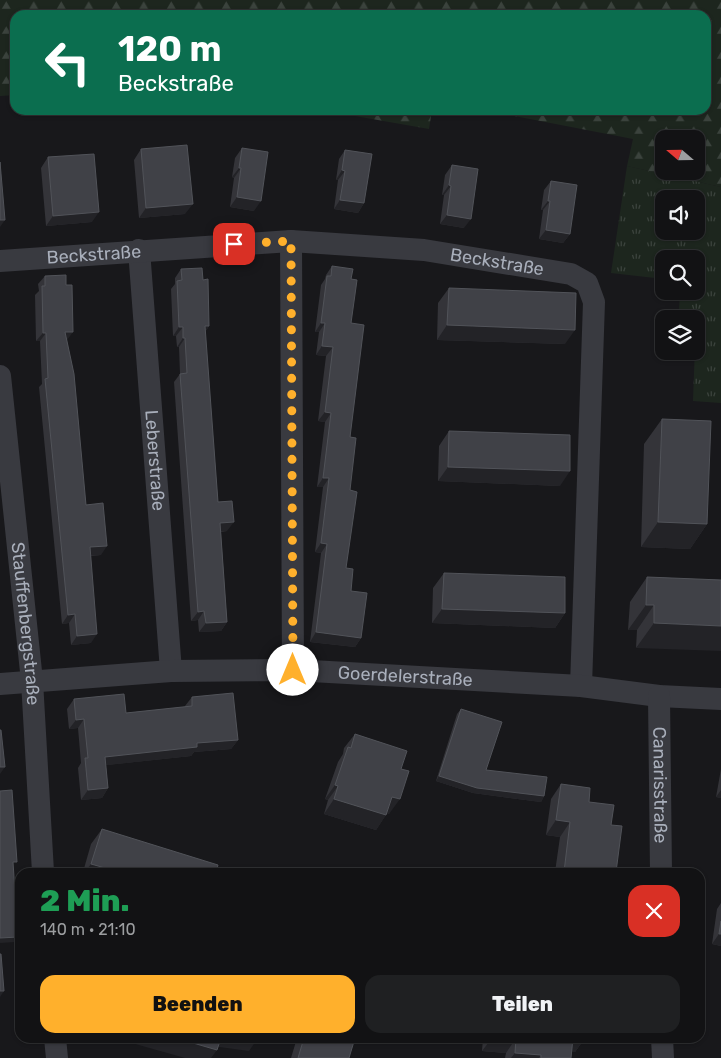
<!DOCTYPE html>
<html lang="de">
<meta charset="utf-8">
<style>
body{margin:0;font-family:Rubik,sans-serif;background:#1f2022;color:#f1f3f6;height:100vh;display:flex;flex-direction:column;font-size:19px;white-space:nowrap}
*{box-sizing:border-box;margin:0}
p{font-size:16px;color:#9c9ea0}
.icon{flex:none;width:28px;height:28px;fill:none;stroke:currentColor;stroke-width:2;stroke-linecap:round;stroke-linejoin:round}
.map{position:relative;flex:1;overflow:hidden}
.sheet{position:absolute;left:15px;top:868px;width:690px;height:175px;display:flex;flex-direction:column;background:#121214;border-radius:15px;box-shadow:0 1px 4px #0004,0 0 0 1px #313234}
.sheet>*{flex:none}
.hud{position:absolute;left:10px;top:10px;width:701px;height:105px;border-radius:15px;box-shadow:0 1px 4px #0004,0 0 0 1px #313234;background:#0b6e4f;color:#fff;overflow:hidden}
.needle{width:32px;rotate:290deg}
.buttons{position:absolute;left:655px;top:130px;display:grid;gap:10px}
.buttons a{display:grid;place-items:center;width:50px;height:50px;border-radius:10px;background:#121214;box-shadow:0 1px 4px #0004,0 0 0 1px #313234;font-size:25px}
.pin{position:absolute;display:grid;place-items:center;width:42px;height:42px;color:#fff;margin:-21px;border-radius:10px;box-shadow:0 2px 8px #0006}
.me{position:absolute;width:55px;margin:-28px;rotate:0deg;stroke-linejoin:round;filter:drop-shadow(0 0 4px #0008)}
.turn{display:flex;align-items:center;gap:18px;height:105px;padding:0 25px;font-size:22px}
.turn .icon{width:65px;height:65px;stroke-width:2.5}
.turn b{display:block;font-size:35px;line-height:42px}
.round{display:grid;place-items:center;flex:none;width:52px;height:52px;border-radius:15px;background:#1f2022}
.headline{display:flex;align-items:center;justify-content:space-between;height:85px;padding:0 25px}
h1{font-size:30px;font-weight:800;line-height:38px;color:#1e9e55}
.primary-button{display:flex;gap:10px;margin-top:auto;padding:10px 25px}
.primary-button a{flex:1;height:58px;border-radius:15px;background:#ffb02c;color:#111;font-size:20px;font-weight:800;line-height:58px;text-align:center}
.primary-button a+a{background:#1f2022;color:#f1f3f6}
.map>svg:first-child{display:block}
.grass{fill:url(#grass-tufts);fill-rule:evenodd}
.forest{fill:url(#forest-firs);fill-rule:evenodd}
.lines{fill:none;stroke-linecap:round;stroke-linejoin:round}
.minor{stroke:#393a40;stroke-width:22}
.wall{fill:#343439}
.shaded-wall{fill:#232327}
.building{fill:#404147;stroke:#515359}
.route{stroke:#ffb02c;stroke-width:9;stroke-dasharray:0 16.2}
.labels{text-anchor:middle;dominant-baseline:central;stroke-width:5;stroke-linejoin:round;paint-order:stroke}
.street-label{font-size:18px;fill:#a9afbb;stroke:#131316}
</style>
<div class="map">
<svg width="721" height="1058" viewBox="0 0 721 1058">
<defs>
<pattern id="grass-tufts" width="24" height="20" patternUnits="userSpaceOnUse" patternTransform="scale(1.25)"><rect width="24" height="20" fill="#1d261e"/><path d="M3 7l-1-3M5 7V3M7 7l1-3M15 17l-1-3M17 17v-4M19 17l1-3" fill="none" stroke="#3b433d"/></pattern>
<pattern id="forest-firs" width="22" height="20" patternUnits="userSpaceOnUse" patternTransform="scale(1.25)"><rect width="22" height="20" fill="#1d261e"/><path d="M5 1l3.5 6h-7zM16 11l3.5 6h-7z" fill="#3b433d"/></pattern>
</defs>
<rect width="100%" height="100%" fill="#18181b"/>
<path class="grass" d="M627 166 721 187V403L693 401 696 319H694V312L679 311 680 291H696V259H664V279L611 273ZM664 199H696V231H664Z"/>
<path class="forest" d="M0 0H721V187L627 166 633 139 483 110H706V15H15V95L0 96ZM664 139H696V171H664Z
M321 110H432L429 129Z"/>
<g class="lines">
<g class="minor">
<path d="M291 241 293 670"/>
<path id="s1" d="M139 250 171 671"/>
<path id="s2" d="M0 261 291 241 424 250 571 274 587 283 594 302 581 686"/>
<path id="s3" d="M0 376 32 681 43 872"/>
<path id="s4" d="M0 684 171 671 293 670 581 686 659 696 721 699"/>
<path id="s5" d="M659 696 661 872"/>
<path d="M55 1038 57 1058"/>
<path d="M662 1038 663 1058"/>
</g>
</g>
<path class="wall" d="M242 148 254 211 230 207 234 178 232 177 235 158Z
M141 149 185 214 139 218 134 160Z
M345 150 364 203 358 213 334 209 338 180H336L339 159Z
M48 157 92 222 46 226 41 168Z
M452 165 464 228 440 224 444 195H442L445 175Z
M551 181 570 234 563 243 539 239 543 210H541L544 190Z
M332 266 351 279 350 490 346 568 351 591 361 638 355 647 310 642 321 553 315 552 323 487H317L325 422 318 421 326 356 316 355 319 332H315L321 285 325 279 326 275Z
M181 269 203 280 209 326 205 332 218 502 227 531 221 532 227 622 221 631 199 632 198 620 191 621 174 382 180 374 179 347H177L176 336H173L171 289 175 284V278Z
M45 276 67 340 86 505 101 555 91 556V643L71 645 69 623 62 624 39 387 42 384 40 341H36L35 295 39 291 38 284Z
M449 288 565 344 437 340 438 303Z
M662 419 707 524 690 549 641 547 644 444Z
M449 431 560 486 438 481 439 446Z
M444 573 565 613 555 628 432 623 433 588Z
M647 577 721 580 636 648 637 630H628L630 602Z
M192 697 238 740 231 749 194 752 191 756 106 765 108 788 102 798 81 800 78 768 81 763 78 728 69 729 67 709 74 699 126 713 185 707V706Z
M461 709 486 770 544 796 541 802 473 793 436 781 457 714Z
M355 734 401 769 389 814 387 813 376 830 324 814 328 800 325 799 338 762 343 754 344 748Z
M721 769V798L716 797Z
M561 784 589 802 611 825 616 872H555L560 837 546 835 551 799Z
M102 829 216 872H83L91 844Z
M721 903V946L712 944 717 909Z
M297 1038H355L349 1058H291Z
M483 1038H585L575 1052 572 1051 571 1058H505L506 1053 482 1051Z"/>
<path class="shaded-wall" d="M239 168H241L234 178 232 177Z
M342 170 345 171 338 180H336Z
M449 185 451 186 444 195H442Z
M237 197 261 201 254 211 230 207Z
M340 200 364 203 358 213 334 209Z
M548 201H550L543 210H541Z
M193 204 185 214 139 218 146 208Z
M99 212 92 222 46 226 53 216Z
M447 215 471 219 464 228 440 224Z
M0 220H5L0 227Z
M546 230 570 234 563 243 539 239Z
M321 323H325L319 332H315Z
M447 325 575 330 565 344 437 340Z
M205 326H209L203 335Z
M179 327H183L176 336H173Z
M65 332H73L67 340Z
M43 333H46L40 341H36Z
M183 338H185L179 347H177Z
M322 346 333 347 326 356 316 355Z
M325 412 331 413 325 422 318 421Z
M448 467 570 471 560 486 438 481Z
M323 478H329L323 487H317Z
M234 522 227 531 214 532 220 523Z
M658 522 707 524 690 549 641 547Z
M321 543 327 544 321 553 315 552Z
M107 546 101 555 84 556 90 547Z
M646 605H654L637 630H628Z
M442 609 565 613 555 628 432 623Z
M204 611 198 620 191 621 198 612Z
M75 614 69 623 62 624 68 615Z
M227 622 221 631 199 632 206 623Z
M654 623 721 626V651L636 648Z
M316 632 361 638 355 647 310 642Z
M97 634 91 643 71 645 77 636Z
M84 719 78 728 69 729 76 720Z
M238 740 231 749 194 752 191 756 99 766 105 757 197 743Z
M0 767H5L0 774Z
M439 776 544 796 541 802 473 793 436 781Z
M335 785 338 786 328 800 325 799Z
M108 788 102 798 81 800 88 790Z
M721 790V798L716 797Z
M392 797 400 799 389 814 382 812Z
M334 799 386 815 376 830 324 814Z
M556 820 570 822 560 837 546 835Z
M91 864 119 872H85Z
M719 934H721V946L712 944Z
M18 937 15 942 0 943V938Z
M0 991H4L0 997Z
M114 1038H176L217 1050 211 1058H185Z
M218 1038H258L249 1051 212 1046Z
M492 1038H516L506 1053 482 1051Z
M572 1038H585L575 1052 563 1051Z
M515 1053 541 1055 539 1058H511Z"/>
<path class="building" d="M187 145 193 204 146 208 141 149Z
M242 148 268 152 261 201 237 197 241 168H239Z
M345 150 372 154 364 203 340 200 345 171 342 170Z
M94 154 99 212 53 216 48 157Z
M0 162 5 220H0Z
M452 165 478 169 471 219 447 215 451 186 449 185Z
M551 181 577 185 570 234 546 230 550 201H548Z
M332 266 353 269 351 279 357 280 351 323 364 325 350 437 356 438 350 490 357 492 346 568 353 569 351 591 367 593 361 638 316 632 327 544 321 543 329 478H323L331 413 325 412 333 347 322 346 325 323H321L327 276H331Z
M202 268 203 280 208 279 209 326H205L218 502 232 501 234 522 220 523 227 622 206 623 204 611 198 612 180 374 187 373 185 338H183V327H179L177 281 182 280 181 269Z
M66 275V285H72L73 332H65L74 374 86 505 103 503 107 546 90 547 97 634 77 636 75 614 68 615 45 379 48 378 46 333H43L42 286H45V276Z
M449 288 576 293 575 330 447 325Z
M662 419 711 421 707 524 658 522Z
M449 431 570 435V471L448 467Z
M444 573 565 577V613L442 609Z
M647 577 721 580V626L654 623V605H646Z
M233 693 238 740 197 743V747L105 757 108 788 88 790 85 758H88L84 719 76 720 74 699 124 694 126 713 192 706V697Z
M461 709 502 722 486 770 547 777 544 796 477 788 439 776Z
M0 730H1L5 767H0Z
M355 734 407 751 401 769 409 771 400 799 392 797 386 815 334 799 338 786 335 785 348 747 351 748Z
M561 784 590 788 589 802 614 805 611 825 622 826 616 872H564L570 822 556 820Z
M12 790 17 862H13L18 937 0 938V791Z
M102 829 218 865 216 872H119L91 864Z
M721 921V934H719Z
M0 954H1L4 991H0Z
M176 1038H221L217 1050Z
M304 1038H355L349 1058H298Z
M512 1038H573L571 1058H541V1055L515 1053 516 1038Z"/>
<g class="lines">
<path class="route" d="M234 244 291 241 293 670"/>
</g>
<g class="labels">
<g class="street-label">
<text stroke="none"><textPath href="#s2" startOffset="94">Beckstraße</textPath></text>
<text stroke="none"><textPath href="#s2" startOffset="499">Beckstraße</textPath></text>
<text stroke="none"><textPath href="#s1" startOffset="211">Leberstraße</textPath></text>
<text stroke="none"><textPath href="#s3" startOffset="249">Stauffenbergstraße</textPath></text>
<text stroke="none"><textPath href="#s4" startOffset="406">Goerdelerstraße</textPath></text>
<text stroke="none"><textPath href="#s5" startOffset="89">Canarisstraße</textPath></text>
</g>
</g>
</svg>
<div class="buttons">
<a><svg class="needle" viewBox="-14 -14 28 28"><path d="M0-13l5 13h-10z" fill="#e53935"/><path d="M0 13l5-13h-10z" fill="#9c9ea0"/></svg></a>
<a><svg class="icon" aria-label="sound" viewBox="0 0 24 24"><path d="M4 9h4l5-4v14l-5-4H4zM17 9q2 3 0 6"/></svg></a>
<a><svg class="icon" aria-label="search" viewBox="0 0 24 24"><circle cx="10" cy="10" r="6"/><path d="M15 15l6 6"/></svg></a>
<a><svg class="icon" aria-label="layers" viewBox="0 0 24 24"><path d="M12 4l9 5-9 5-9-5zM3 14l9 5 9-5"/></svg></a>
</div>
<div class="pin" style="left:234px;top:244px;background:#d93025"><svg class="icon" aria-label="arrive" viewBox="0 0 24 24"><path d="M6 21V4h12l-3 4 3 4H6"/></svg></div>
<svg class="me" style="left:293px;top:670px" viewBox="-20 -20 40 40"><circle r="19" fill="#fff"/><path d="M0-13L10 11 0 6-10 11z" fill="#ffb02c"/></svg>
<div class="hud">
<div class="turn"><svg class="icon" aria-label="left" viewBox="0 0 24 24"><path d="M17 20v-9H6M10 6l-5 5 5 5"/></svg><div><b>120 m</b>Beckstraße</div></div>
</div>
<section class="sheet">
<div class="headline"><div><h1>2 Min.</h1><p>140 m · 21:10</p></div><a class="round" style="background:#d93025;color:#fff"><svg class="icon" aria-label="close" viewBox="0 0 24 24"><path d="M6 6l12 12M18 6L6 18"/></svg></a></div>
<div class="primary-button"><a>Beenden</a><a>Teilen</a></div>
</section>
</div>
